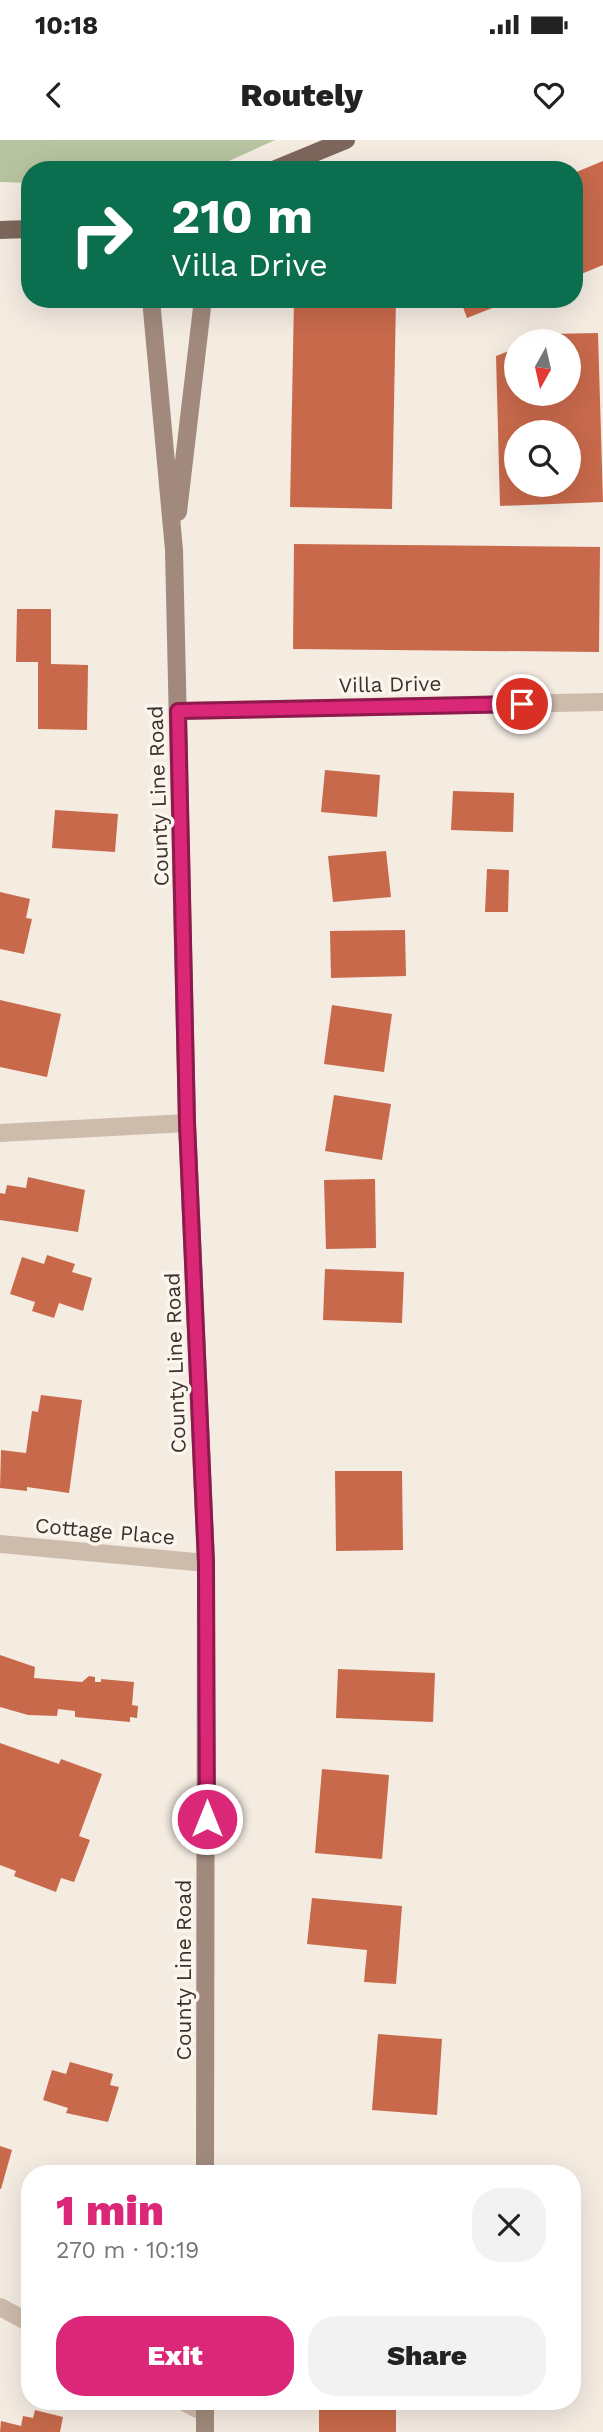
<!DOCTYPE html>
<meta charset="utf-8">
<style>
body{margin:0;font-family:"Work Sans",sans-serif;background:#f2f2f2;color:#222;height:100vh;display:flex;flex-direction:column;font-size:26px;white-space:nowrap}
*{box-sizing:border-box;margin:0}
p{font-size:23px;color:#767676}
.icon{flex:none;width:38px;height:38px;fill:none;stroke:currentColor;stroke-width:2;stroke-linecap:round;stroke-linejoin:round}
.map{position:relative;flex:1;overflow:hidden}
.sheet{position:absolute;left:21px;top:2025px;width:560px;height:245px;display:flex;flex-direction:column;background:#fff;border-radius:28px;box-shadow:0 7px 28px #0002}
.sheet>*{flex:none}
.hud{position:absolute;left:21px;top:21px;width:562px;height:147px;border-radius:28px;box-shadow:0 7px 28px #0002;background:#0b6e4f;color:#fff;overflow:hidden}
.needle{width:46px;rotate:188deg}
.controls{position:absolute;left:504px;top:189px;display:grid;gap:14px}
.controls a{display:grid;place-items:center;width:77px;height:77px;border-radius:50%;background:#fff;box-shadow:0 7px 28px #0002;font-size:35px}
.pin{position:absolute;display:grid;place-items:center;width:60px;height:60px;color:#fff;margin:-30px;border:4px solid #fff;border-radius:50%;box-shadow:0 2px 7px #0007}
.me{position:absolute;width:77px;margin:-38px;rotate:0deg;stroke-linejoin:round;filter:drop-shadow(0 0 5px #0008)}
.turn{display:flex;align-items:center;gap:24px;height:147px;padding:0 35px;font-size:32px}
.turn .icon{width:91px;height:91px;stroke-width:2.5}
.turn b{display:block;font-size:49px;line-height:60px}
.round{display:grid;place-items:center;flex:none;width:74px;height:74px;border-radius:28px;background:#f2f2f2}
.head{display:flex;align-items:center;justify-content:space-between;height:119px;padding:0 35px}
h1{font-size:42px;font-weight:800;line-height:52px;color:#db2777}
.primary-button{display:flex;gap:14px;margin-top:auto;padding:14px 35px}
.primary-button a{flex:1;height:80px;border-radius:28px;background:#db2777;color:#fff;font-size:28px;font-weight:800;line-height:80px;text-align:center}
.primary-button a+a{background:#f2f2f2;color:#222}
.status{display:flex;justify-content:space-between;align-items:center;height:49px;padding:0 35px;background:#fff;direction:ltr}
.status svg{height:19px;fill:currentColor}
header{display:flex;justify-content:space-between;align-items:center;height:91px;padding:0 35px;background:#fff;font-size:32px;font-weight:800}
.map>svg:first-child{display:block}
.green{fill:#b8c4a0}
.building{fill:#c8694b;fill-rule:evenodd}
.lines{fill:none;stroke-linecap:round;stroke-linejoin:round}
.minor{stroke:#cdbbac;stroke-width:18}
.secondary{stroke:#a18a7d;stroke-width:18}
.primary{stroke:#7d675c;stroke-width:18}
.route-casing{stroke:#8e194d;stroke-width:18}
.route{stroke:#db2777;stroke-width:12}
.labels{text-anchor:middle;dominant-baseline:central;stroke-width:7;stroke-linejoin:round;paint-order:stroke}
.street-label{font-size:21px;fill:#3b302b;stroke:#fbf5ee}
</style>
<div class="status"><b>10:18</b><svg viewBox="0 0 49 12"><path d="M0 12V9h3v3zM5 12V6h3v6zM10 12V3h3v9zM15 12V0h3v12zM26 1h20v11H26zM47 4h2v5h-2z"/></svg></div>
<header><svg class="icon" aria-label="back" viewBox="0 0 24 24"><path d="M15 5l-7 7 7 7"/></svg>Routely<svg class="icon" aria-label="heart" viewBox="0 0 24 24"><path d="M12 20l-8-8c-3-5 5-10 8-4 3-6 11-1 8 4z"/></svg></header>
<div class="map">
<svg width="603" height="2292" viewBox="0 0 603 2292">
<rect width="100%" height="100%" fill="#f4ebe1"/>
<path class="green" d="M0 0H275L209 30H30V43L0 42Z"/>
<path class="building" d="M603 21V125L574 137V33Z
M294 159H396L392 369 290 367Z
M460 159H515L467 178Z
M598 193 603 362 500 366 496 216 516 208V254H569V201H532L550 194ZM516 292H569V345H516Z
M294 404 600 407 599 512 293 509Z
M17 469H51V524L88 525 87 590 38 589V522H16Z
M325 630 380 635 377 677 321 672Z
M453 651 514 653 513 692 451 690Z
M55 670 118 674 115 712 52 708Z
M386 711 391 757 333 762 328 716Z
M487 729 509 730 508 772H485Z
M0 752 30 759 26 778 32 779 24 814 0 809Z
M405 790 406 836 331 838 330 791Z
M0 860 61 874 47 937 0 927Z
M332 865 392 874 384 932 324 924Z
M334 955 391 964 382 1020 325 1011Z
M28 1037 85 1050 78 1092 0 1080V1053L5 1054 7 1045 26 1048Z
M375 1039 376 1108 326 1109 324 1040Z
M47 1115 75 1124 72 1132 92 1138 83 1171 59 1163 54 1178 32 1171 35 1162 10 1154 22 1117 44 1124Z
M325 1129 404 1132 402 1183 323 1180Z
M41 1255 82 1260 69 1353 27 1347V1351L0 1348 1 1310 26 1313 32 1271 38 1272Z
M335 1331H402L403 1410 336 1411Z
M0 1515 35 1527 34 1538 82 1542 89 1536 95 1537V1542H101V1539L134 1542 132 1565 138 1566 137 1578 130 1577V1582L75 1577V1571L58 1569 57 1576 28 1575 0 1567Z
M338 1529 435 1533 433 1582 336 1578Z
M0 1603 59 1624 61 1619 102 1634 79 1696 90 1700 74 1742 61 1738 56 1752 14 1736 16 1731 0 1725Z
M322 1629 389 1635 382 1719 315 1713Z
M312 1758 402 1766 396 1844 364 1842 367 1810 307 1804Z
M378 1894 442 1899 437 1975 372 1970Z
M70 1922 113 1934 110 1945 119 1947 108 1982 66 1973 68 1968 43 1960 52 1930 66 1934Z
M0 2006 12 2010 1 2049H0Z
M319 2261H396V2292H319Z
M35 2270 63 2277 60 2292H0L1 2281 21 2286 23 2276 33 2278Z"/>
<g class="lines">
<path class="minor" d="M178 571 603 562
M0 993 187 983
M0 1404 206 1423
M0 2167 30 2183
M182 2261 205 2273"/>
<path class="secondary" d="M151 159 174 410 187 983 206 1423 205 2034
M178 372 203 159
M205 2292V2261"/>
<path class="primary" d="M273 30 346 0
M0 90 30 89"/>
</g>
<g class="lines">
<g class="route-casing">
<path id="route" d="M207 1679 206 1423 187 983 178 571 522 564"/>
</g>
<use href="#route" class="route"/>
</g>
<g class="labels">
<g class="street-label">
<text transform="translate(390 544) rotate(-1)">Villa Drive</text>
<text transform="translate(158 656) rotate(-92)">County Line Road</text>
<text transform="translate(175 1223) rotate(-92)">County Line Road</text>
<text transform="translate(105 1391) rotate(5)">Cottage Place</text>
<text transform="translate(183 1830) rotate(-90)">County Line Road</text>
</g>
</g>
</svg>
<div class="controls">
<a><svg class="needle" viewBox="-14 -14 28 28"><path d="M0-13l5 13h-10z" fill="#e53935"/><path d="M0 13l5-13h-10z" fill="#767676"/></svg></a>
<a><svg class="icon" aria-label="search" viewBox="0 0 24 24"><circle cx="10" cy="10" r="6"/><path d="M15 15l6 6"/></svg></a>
</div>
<div class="pin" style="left:522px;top:564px;background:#d93025"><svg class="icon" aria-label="arrive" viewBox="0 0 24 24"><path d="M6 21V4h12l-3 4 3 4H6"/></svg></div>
<svg class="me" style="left:207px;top:1679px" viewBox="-20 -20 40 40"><circle r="17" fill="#db2777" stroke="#fff" stroke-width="3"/><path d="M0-11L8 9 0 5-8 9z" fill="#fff"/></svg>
<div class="hud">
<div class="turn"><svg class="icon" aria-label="right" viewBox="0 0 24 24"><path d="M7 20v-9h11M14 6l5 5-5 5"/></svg><div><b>210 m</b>Villa Drive</div></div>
</div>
<section class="sheet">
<div class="head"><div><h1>1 min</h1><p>270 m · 10:19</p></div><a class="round"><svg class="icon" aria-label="close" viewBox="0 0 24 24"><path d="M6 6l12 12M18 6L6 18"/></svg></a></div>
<div class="primary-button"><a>Exit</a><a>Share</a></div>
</section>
</div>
